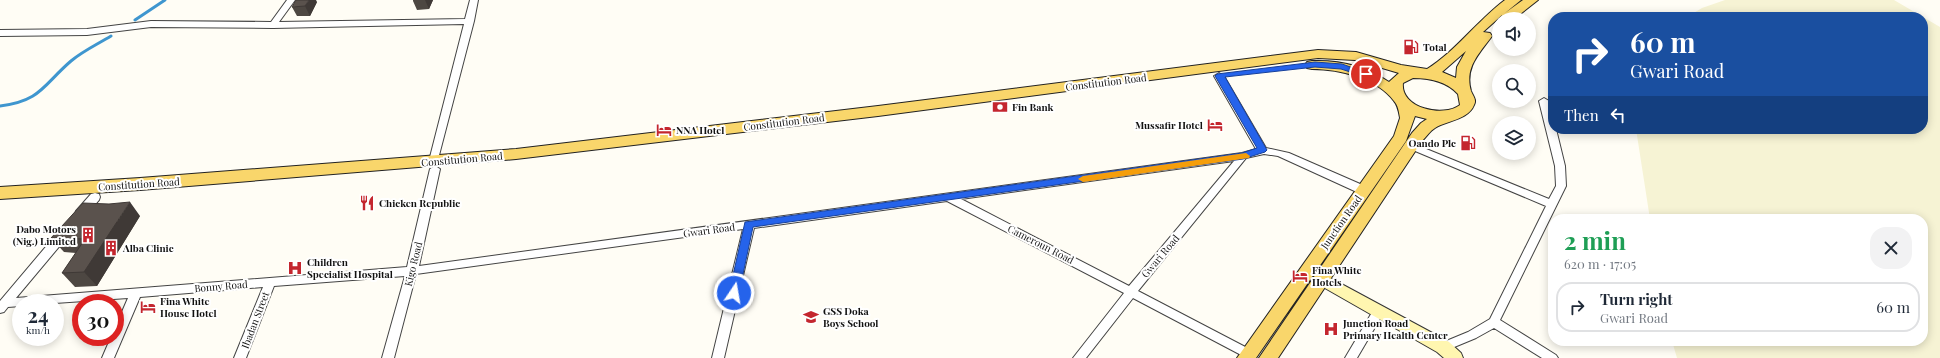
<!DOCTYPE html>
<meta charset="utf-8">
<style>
body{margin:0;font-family:"Playfair Display",serif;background:#f2f2f3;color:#1f2937;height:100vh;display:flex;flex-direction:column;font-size:15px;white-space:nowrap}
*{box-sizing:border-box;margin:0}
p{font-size:13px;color:#747a83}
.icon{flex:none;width:22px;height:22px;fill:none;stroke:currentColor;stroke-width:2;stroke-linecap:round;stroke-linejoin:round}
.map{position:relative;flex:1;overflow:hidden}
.drawer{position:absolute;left:1548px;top:214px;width:380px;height:132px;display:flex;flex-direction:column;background:#fff;border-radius:16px;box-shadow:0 2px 10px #0003}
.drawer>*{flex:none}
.hud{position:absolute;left:1548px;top:12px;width:380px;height:122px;border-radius:16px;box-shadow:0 2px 10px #0003;background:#1a4fa0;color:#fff;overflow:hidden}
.controls{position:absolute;left:1492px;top:12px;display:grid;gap:8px}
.controls a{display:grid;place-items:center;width:44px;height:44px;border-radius:50%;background:#fff;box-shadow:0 2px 10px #0003;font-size:20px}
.speed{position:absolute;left:12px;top:294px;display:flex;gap:8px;font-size:20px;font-weight:700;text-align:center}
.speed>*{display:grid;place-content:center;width:52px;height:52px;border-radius:50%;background:#fff;box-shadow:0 2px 10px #0003;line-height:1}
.speed small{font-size:10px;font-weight:400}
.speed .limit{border:6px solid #d22;background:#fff;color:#111}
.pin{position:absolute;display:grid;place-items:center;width:34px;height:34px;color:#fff;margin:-17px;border:2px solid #fff;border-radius:50%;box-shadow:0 1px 4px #0007}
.me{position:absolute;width:44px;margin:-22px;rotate:12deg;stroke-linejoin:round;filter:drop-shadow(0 0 3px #0008)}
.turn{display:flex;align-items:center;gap:14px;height:84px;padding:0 16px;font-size:18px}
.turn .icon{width:52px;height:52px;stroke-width:2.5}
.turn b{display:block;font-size:28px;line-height:34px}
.then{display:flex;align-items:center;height:38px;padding:0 16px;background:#0003;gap:8px;font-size:15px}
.round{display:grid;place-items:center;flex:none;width:42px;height:42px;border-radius:16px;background:#f2f2f3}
.head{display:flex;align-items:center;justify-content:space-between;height:68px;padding:0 16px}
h1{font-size:24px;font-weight:700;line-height:30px;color:#1e9e55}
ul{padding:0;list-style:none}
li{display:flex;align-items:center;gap:12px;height:50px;margin:0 8px 6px;padding:0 8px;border:2px solid #e0e1e3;border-radius:16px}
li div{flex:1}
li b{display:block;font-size:15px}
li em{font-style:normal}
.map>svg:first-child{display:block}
.farmland{fill:#f6f3d4}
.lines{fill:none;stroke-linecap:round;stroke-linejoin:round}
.stream{stroke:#3f96cf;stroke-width:3}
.street-casing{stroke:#444;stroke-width:2}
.secondary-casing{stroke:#333;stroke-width:2}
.primary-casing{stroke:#222;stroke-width:2}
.street{fill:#fff;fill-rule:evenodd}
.secondary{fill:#fff6b0;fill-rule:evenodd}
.primary{fill:#f9d66b;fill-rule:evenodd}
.wall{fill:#4d4742}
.shaded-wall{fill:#3f3936}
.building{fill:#5a524d;stroke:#3f3936}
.route{fill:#2563eb;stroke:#184099}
.slow{fill:#f59e0b}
.labels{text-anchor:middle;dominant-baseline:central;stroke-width:4;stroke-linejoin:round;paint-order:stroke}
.poi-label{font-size:10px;font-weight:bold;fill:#111;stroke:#fff;text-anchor:start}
.street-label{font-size:10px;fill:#111;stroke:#fff}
</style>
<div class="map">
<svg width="1940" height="358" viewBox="0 0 1940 358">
<rect width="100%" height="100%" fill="#fffdf5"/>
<path class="farmland" d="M1725 0H1894L1940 27V358H1677L1672 341H1923V219H1650L1636 129H1923V17H1687L1702 8Z"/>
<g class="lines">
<path class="stream" d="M135 20 165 0
M0 106C41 101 43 85 71 61 83 51 98 44 111 36"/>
<g class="street-casing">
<path id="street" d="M287 0H295L279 22 465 19 470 0H478L474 21 437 163H431L429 161 464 24 273 28 151 27 87 35 0 36V30L87 29 151 21 271 22Z
M1219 73 1224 76 1266 148 1289 153 1367 187 1368 190 1363 194 1359 193 1278 156 1264 154 1246 158 1138 291 1253 351 1255 354 1251 358 1245 357 1133 298 1086 358H1073L1124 293 947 201 754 228 724 358H712L743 229 416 274 394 358H382L405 276 274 286 246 358H234L263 287 140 297 114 358H102L111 337H115V328L128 298 55 303H21V306L8 307 4 312 0 313V301L60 230H68L69 233 68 236 16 298 407 267 430 169 435 166 440 169 419 266 1242 153 1256 149 1214 76ZM1234 161 1129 286 961 199Z
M1544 98 1549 101 1553 118V129H1556L1565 166 1566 186 1500 320 1556 355 1558 358H1542L1494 328 1476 338 1447 350 1443 352 1439 350 1437 347 1439 344 1468 332 1490 319 1546 206 1408 148 1406 146 1411 143 1414 144 1549 199 1556 186 1555 166 1539 101Z
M95 193 99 194 100 197 99 200 84 217H76L75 214 76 211 91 194Z
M1378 308 1382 309 1384 312 1357 358H1345L1374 309Z"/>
</g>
<g class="secondary-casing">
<path id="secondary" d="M1321 273 1449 342 1461 353 1463 358H1444L1437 352 1316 283 1313 279 1316 275Z"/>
</g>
<g class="primary-casing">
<path id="primary" d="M1505 0H1521L1505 13 1523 0H1538L1514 19H1501L1502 15 1483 32 1490 33 1492 36C1480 53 1464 67 1471 91 1473 96 1477 100 1474 105 1468 120 1448 120 1435 128 1430 131 1427 136 1422 141L1278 358H1259L1412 133 1421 123 1427 119 1415 116 1406 141 1256 358H1237L1394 136 1400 118C1399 112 1398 105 1394 101 1377 78 1339 69 1312 69L1307 68 1305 65 1307 62 1312 61C1339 60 1366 66 1389 82L1399 73 1355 60 1318 58 878 116 516 159 140 190 0 199V187L140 178 516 149 878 106 1318 50 1356 52 1401 65 1427 69C1455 52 1477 21 1505 0ZM1466 51 1457 67 1456 78 1442 72ZM1413 78C1430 78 1446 81 1458 94L1460 105C1443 118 1400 108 1403 83Z"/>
</g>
<use href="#street" class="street"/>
<use href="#secondary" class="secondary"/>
<use href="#primary" class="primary"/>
</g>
<path class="wall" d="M413 0H433L429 9 417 10 413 1Z
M317 2 310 16H297L292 7Z
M140 216 97 286 75 287 62 273 76 253 64 252 51 238Z"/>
<path class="shaded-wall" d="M309 0H316L317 2 310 16 305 6Z
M425 0H433L429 9Z
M130 202 140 216 97 286 84 272Z"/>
<path class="building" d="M296 0H309L305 6 292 7Z
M130 202 84 272 62 273 85 239 51 238 83 203 109 204Z"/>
<path class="route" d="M1315 62 1342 64 1370 74 1366 77 1341 69 1315 67 1225 77 1267 150 1265 152 1243 159 753 227 739 293 734 297 729 293 745 222 1242 153 1257 148 1215 76 1217 74Z"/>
<path class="slow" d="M1246 153 1250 156 1249 158 1083 182 1078 179 1083 176Z"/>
<defs>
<g id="fuel-bare" transform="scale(1.2)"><path d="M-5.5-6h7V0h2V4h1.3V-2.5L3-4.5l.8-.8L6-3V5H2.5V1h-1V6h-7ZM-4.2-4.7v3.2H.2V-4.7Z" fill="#c4262e" stroke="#fff" stroke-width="2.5" paint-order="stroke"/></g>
<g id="bank-bare" transform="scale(1.2)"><path d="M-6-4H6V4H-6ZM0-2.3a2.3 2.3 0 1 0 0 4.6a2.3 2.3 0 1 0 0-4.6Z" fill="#c4262e" stroke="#fff" stroke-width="2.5" paint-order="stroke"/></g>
<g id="hotel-bare" transform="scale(1.2)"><path d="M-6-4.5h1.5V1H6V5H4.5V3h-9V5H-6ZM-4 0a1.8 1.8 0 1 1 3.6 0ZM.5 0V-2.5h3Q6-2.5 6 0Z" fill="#c4262e" stroke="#fff" stroke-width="2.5" paint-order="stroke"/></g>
<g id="restaurant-bare" transform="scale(1.2)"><path d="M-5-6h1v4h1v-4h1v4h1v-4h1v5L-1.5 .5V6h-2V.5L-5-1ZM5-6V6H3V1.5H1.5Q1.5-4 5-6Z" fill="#c4262e" stroke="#fff" stroke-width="2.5" paint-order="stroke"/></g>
<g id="building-bare" transform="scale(1.2)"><path d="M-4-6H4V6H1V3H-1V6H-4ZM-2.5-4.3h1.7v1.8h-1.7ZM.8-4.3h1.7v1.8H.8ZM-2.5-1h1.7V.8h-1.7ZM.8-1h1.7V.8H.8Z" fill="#c4262e" stroke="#fff" stroke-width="2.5" paint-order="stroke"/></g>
<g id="hospital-bare" transform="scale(1.2)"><path d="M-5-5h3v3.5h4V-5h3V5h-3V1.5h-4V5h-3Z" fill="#c4262e" stroke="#fff" stroke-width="2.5" paint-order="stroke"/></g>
<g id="school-bare" transform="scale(1.2)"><path d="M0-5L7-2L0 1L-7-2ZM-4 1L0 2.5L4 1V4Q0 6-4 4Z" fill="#c4262e" stroke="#fff" stroke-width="2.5" paint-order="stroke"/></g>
</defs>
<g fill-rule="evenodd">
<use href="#fuel-bare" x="1411" y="47"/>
<use href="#bank-bare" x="1000" y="107"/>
<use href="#hotel-bare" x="1215" y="125"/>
<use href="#hotel-bare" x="664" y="130"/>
<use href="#fuel-bare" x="1468" y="143"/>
<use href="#restaurant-bare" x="367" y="203"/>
<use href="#building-bare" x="88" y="235"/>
<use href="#building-bare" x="111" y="248"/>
<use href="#hospital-bare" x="295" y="268"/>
<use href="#hotel-bare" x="1300" y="276"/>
<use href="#hotel-bare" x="148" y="307"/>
<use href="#school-bare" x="811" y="317"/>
<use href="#hospital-bare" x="1331" y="329"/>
</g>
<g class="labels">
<g class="poi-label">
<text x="1423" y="47">Total</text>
<text x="1012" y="107">Fin Bank</text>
<text x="1203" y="125" text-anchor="end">Mussafir Hotel</text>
<text x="676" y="130">NNA Hotel</text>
<text x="1456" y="143" text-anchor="end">Oando Plc</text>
<text x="379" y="203">Chicken Republic</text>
<text x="76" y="229" text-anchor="end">Dabo Motors<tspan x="76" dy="12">(Nig.) Limited</tspan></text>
<text x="123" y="248">Alba Clinic</text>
<text x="307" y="262">Children<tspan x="307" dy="12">Specialist Hospital</tspan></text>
<text x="1312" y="270">Fina White<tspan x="1312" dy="12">Hotels</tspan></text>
<text x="160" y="301">Fina White<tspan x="160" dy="12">House Hotel</tspan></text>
<text x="823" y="311">GSS Doka<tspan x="823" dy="12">Boys School</tspan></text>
<text x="1343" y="323">Junction Road<tspan x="1343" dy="12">Primary Health Center</tspan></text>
</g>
<g class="street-label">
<text transform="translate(1106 82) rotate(-7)">Constitution Road</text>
<text transform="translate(784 122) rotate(-7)">Constitution Road</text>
<text transform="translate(462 159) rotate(-5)">Constitution Road</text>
<text transform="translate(139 184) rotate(-4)">Constitution Road</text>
<text transform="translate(1341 222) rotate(-55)">Junction Road</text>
<text transform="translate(709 230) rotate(-8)">Gwari Road</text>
<text transform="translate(1041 244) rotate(27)">Cameroun Road</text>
<text transform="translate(1160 256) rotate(-50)">Gwari Road</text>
<text transform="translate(413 264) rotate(-76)">Kigo Road</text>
<text transform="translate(221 286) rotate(-5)">Bonny Road</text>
<text transform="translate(255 320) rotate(-69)">Ibadan Street</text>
</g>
</g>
</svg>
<div class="controls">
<a><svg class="icon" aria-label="sound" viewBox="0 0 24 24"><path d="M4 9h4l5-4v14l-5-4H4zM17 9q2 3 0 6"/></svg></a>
<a><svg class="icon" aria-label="search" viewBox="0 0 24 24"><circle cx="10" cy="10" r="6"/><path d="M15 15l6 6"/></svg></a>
<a><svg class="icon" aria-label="layers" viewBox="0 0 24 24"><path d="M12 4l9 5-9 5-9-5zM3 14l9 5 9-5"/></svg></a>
</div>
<div class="speed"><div>24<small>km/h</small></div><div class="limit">30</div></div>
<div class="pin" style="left:1366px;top:74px;background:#d93025"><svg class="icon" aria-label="arrive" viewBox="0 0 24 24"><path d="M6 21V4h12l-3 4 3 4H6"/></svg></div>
<svg class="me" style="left:734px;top:293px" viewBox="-20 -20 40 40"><circle r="17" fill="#2563eb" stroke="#fff" stroke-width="3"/><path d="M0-11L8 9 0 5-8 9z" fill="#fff"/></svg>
<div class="hud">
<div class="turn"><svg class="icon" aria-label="right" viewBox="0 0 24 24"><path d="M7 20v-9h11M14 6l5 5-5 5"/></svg><div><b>60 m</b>Gwari Road</div></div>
<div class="then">Then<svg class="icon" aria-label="left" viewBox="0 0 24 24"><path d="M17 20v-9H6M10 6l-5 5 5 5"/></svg></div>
</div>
<section class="drawer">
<div class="head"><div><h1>2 min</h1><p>620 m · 17:05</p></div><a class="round"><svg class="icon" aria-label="close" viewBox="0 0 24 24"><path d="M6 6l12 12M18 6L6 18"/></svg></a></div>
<ul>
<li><svg class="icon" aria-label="right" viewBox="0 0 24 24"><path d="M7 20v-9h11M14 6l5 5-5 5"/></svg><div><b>Turn right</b><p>Gwari Road</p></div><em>60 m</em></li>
</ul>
</section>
</div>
